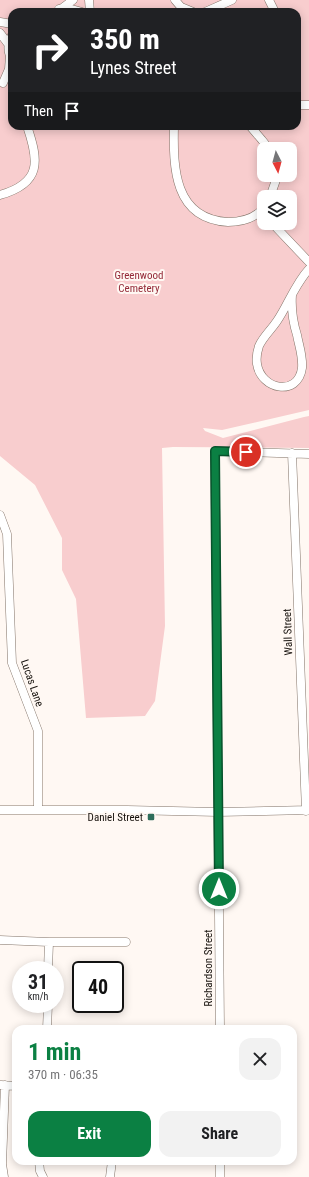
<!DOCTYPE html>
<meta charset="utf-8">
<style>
body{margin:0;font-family:"Roboto Condensed",sans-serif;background:#f2f2f2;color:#202124;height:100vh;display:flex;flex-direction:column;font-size:15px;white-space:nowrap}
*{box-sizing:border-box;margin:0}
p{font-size:13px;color:#757577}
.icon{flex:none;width:22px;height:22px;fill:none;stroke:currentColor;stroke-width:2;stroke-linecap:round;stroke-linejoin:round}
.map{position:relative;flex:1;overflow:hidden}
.side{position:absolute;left:12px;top:1025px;width:285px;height:140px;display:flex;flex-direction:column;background:#fff;border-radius:12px;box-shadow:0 2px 10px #0003}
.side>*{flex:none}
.top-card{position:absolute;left:8px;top:8px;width:293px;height:122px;border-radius:12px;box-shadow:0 2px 10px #0003;background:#202124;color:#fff;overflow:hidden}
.needle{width:26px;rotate:174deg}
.tools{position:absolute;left:257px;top:142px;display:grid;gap:8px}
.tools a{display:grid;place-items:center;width:40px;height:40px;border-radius:8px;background:#fff;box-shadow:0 2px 10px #0003;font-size:20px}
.speed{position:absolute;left:12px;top:961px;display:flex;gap:8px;font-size:20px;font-weight:700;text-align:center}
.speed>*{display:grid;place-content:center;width:52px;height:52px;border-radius:50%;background:#fff;box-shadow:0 2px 10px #0003;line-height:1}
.speed small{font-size:10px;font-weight:400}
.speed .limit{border:2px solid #111;border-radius:6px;background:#fff;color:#111}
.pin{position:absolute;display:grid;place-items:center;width:34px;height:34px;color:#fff;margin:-17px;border:2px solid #fff;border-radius:50%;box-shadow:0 1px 4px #0007}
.me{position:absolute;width:44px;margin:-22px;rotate:0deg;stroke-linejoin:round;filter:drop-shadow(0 0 3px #0008)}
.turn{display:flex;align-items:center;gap:14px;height:84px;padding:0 16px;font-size:18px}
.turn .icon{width:52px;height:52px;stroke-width:2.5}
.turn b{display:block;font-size:28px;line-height:34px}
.then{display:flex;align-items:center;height:38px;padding:0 16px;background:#0003;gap:8px;font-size:15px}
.round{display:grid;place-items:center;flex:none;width:42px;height:42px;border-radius:12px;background:#f2f2f2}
.headline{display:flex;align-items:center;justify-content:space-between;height:68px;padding:0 16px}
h1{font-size:24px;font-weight:700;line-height:30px;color:#0b8043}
.button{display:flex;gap:8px;margin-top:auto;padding:8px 16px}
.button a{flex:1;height:46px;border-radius:12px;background:#0b8043;color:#fff;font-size:16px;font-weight:700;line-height:46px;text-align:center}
.button a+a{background:#f2f2f2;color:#202124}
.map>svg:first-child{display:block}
.green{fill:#f8cdce;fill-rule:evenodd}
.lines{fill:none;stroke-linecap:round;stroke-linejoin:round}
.minor-casing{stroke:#837469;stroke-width:9}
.minor{stroke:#fff;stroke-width:8}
.route-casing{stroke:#07532c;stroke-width:10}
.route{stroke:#0b8043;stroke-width:7}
.poi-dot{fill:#2e6e5c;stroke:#fff8f3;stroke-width:1.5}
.labels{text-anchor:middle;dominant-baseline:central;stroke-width:4;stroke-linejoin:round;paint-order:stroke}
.park-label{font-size:11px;fill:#942a38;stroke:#fff8f3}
.street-label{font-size:11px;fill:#16110c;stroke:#fff8f3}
.poi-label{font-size:11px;fill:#16110c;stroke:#fff8f3;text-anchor:end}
</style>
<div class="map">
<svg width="309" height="1177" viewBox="0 0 309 1177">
<rect width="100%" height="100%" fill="#fff8f3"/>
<path class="green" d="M0 0H309V410L222 430 203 428 205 431 223 438 304 417 309 416V448L173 447 162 448 165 626 155 701 145 716 86 718 76 599 62 570V538L35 485 0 456ZM12 12H297V126H12ZM264 149H290V175H264ZM264 197H290V223H264Z"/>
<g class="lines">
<g class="minor-casing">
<path id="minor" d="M89 0 90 12
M175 0 181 7 193 12
M269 0 275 12
M59 9 68 8 82 12
M61 9 73 0
M205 12 232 0
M0 22 12 24
M0 33 9 45
M12 59C7 52 8 43 12 35
M3 83 9 69 10 56
M297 105H309
M174 126C173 168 174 219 228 222 241 222 255 218 264 208
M250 126 262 140 269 149
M0 195C42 183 39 161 27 126
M270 197 276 180V175
M272 223 309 262
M292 295C291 309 293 322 297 335 299 346 303 356 302 368 298 397 261 390 257 364 256 358 257 352 259 346 263 337 271 330 277 321 288 305 295 284 309 269
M292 453 306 811
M0 515 7 534 12 663 38 731V810
M0 810H127L218 812 309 810
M0 940 49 942H126
M48 970 49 942
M47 1029 48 1004
M220 1029 215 451 309 454
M1 1085 16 1086
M39 1161 40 1171 43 1177
M4 1177 2 1164 5 1085
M110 1177 112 1161
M220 1177V1161"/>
</g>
<use href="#minor" class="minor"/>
</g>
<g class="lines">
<g class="route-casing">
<path id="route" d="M219 889 215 451 246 452"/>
</g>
<use href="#route" class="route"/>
</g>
<rect class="poi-dot" x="147" y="813" width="8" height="8" rx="2"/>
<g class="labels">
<g class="park-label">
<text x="139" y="275">Greenwood<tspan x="139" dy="13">Cemetery</tspan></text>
</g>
<g class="street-label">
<text transform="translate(288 632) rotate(-92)">Wall Street</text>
<text transform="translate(32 683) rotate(71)">Lucas Lane</text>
<text transform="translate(208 968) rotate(-90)">Richardson Street</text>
</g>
<g class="poi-label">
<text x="143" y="817">Daniel Street</text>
</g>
</g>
</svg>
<div class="tools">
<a><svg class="needle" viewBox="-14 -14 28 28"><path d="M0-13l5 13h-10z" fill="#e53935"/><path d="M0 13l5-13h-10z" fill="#757577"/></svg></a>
<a><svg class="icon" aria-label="layers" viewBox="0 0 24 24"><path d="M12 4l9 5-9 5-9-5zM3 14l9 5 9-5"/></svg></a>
</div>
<div class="speed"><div>31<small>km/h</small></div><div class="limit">40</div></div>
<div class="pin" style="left:246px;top:452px;background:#d93025"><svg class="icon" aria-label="arrive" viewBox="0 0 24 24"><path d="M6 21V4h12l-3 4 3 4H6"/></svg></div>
<svg class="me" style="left:219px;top:889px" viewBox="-20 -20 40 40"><circle r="17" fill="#0b8043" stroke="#fff" stroke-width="3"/><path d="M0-11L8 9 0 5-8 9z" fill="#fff"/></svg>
<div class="top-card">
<div class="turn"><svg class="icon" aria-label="right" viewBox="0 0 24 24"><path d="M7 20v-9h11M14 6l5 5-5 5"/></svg><div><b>350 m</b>Lynes Street</div></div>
<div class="then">Then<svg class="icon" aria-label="arrive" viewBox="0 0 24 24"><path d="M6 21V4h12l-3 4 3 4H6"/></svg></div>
</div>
<section class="side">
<div class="headline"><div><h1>1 min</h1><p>370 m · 06:35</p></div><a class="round"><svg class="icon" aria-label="close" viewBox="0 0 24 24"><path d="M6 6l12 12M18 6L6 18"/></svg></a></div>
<div class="button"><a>Exit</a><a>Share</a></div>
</section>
</div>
